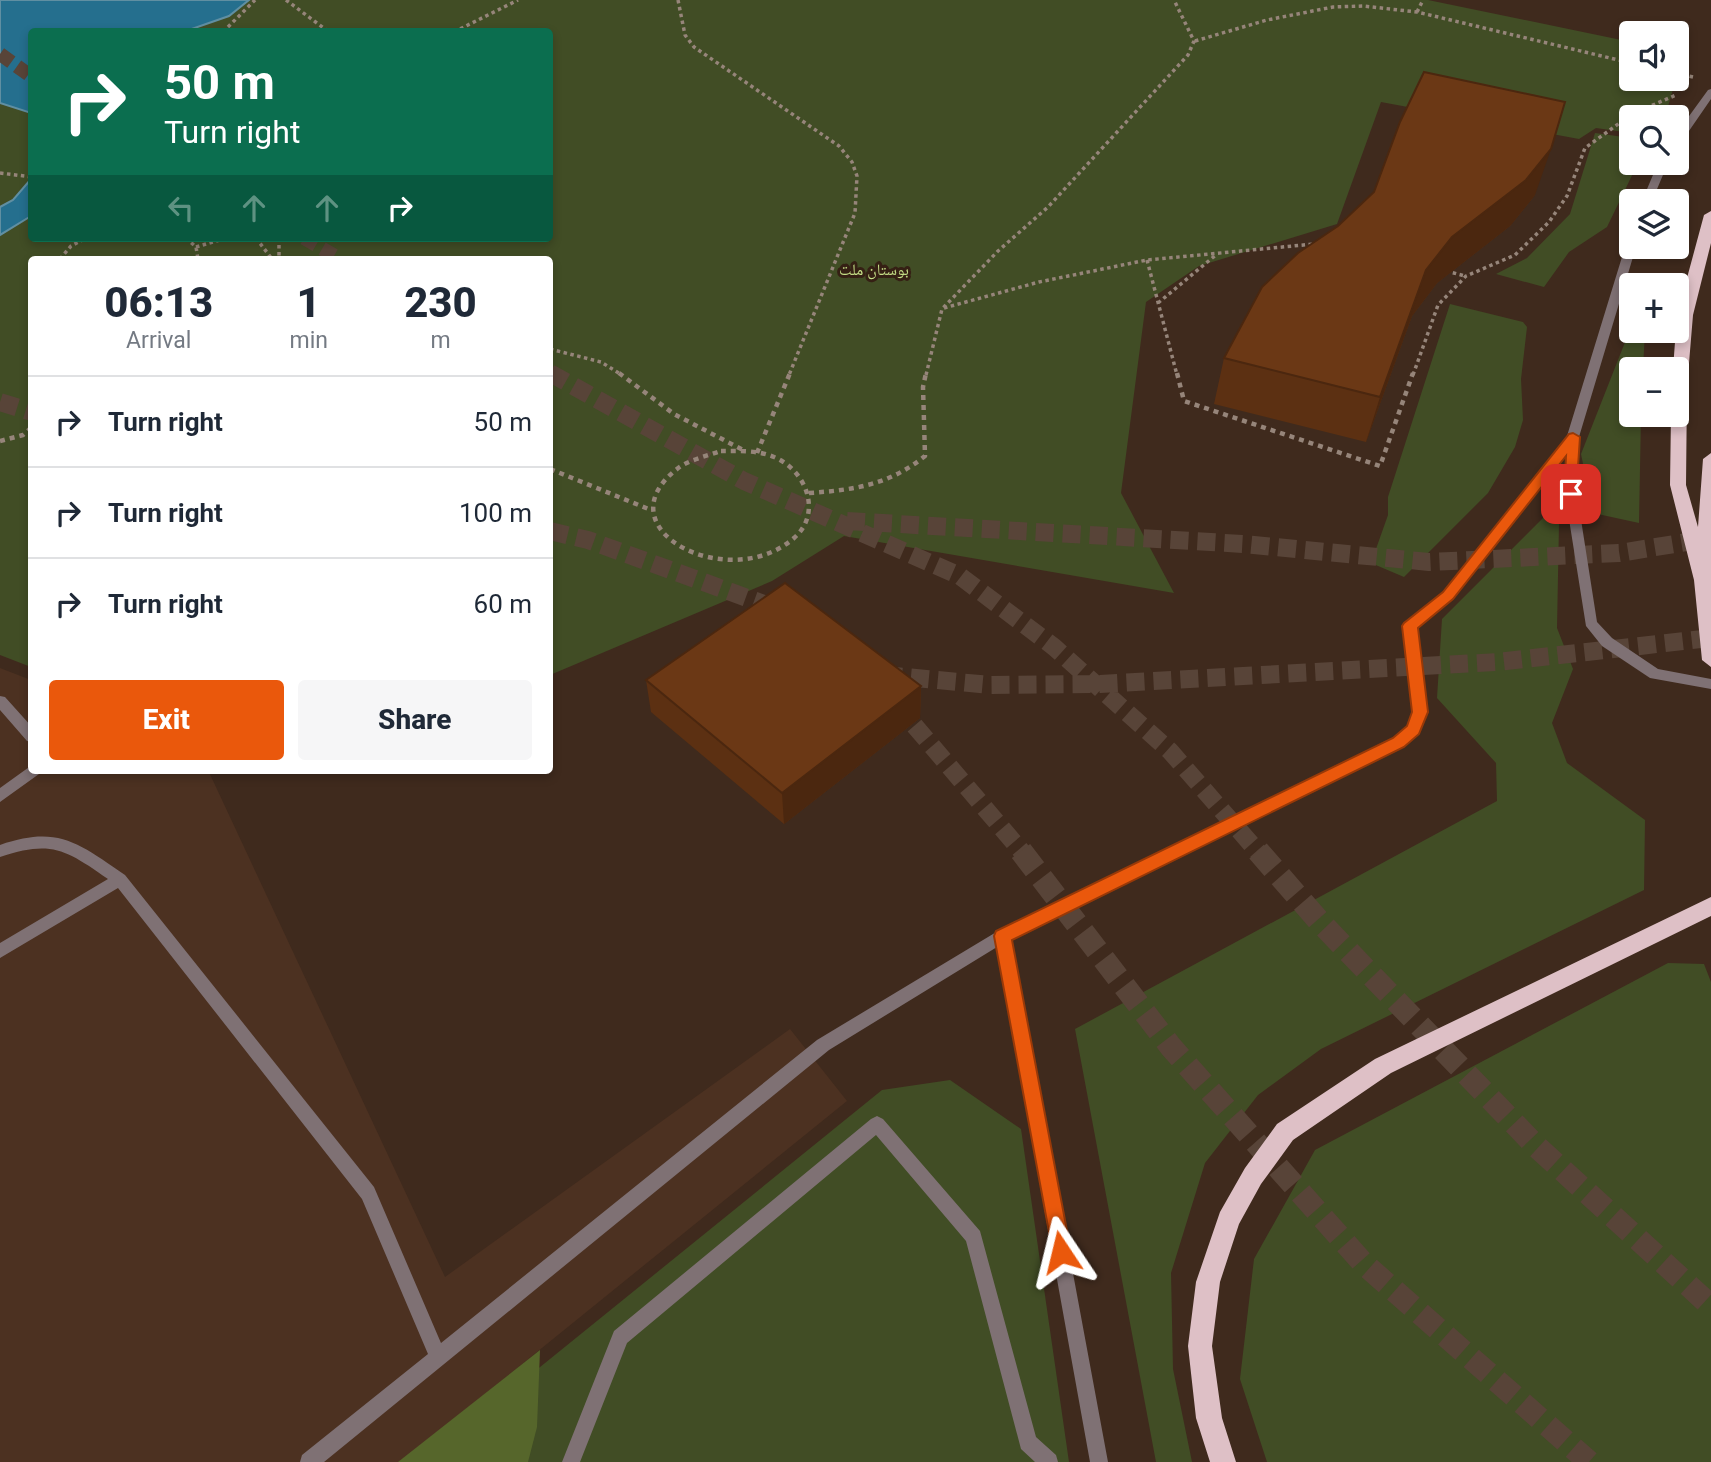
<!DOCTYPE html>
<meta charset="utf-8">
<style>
body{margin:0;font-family:Roboto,"Noto Naskh Arabic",sans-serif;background:#f6f6f7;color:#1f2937;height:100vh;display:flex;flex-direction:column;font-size:26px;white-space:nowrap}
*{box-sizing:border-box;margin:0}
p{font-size:23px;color:#747a83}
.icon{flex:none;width:38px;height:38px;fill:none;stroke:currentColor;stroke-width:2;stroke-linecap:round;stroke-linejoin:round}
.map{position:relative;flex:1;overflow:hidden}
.panel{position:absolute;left:28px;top:256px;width:525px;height:518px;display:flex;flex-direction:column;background:#fff;border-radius:7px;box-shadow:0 4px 10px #0003}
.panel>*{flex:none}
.top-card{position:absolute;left:28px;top:28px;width:525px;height:214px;border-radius:7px;box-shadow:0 4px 10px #0003;background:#0b6e4f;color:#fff;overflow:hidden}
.buttons{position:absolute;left:1619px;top:21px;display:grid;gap:14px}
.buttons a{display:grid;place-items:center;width:70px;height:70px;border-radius:7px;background:#fff;box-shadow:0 4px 10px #0003;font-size:35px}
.pin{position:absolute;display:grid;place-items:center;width:60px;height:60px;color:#fff;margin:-30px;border-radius:14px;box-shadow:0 4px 10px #0006}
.me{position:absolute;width:77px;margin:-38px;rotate:350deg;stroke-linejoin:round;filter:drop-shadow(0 0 5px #0008)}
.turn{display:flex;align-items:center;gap:24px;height:147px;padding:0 21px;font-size:32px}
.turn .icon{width:91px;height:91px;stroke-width:2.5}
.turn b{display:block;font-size:49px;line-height:60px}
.lanes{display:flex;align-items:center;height:66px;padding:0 21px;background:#0003;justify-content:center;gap:35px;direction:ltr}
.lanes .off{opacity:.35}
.eta{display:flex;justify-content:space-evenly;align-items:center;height:119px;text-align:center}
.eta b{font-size:42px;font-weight:800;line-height:49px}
.action{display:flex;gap:14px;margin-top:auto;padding:14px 21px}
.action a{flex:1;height:80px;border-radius:7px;background:#ea580c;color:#fff;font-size:28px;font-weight:800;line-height:80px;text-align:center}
.action a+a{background:#f6f6f7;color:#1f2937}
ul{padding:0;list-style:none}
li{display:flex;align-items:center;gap:21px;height:91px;padding:0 21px;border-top:2px solid #e0e1e3}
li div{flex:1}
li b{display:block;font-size:26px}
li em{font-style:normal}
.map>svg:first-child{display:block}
.built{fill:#4c3121}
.green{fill:#414d25;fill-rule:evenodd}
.forest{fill:#56662b}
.water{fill:#256f8e;stroke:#608fa2;stroke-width:2}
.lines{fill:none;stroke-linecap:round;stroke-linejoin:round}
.trunk-tunnel-far2{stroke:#584438;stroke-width:14;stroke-dasharray:14 7;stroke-linecap:butt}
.trunk-tunnel-far1{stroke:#584438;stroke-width:18;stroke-dasharray:18 9;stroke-linecap:butt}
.trunk-tunnel{stroke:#584438;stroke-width:23;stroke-dasharray:23 11;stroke-linecap:butt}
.path-far1{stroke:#96857a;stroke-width:3.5;stroke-dasharray:3.5 3.5;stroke-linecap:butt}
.path{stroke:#96857a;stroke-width:4.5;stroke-dasharray:5 5;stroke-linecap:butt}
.service{fill:#7f7174;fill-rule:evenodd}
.trunk{fill:#dec0c6;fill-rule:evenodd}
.wall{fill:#5c3012}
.shaded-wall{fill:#4b270f}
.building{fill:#6b3815;stroke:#4b270f;stroke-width:2}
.route{fill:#ea580c;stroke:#983908;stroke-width:2}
.labels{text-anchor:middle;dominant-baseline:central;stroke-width:6;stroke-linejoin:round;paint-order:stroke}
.far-park-label{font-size:16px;fill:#c5df87;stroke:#352014}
</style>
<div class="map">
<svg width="1711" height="1462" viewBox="0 0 1711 1462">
<rect width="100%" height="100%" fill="#3f2a1d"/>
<path class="built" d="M0 668 31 680 32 770H208L445 1277 790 1029 847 1101 401 1462H0Z"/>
<path class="green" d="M0 0H1428L1631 42V79H1676L1665 117H1631V133L1596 128 1579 139 1381 102 1337 224 1199 266 1146 302 1121 493 1174 593 844 536 772 581 550 675V259H32L31 667 0 655ZM32 32H550V238H32Z
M1595 133 1631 138V163H1638L1607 227 1569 252 1544 287 1496 274 1527 258 1570 214Z
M1450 304 1523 322 1527 327 1521 379 1523 420 1515 447 1488 493 1404 577 1371 563 1388 515V497Z
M1631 327V331H1645L1643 369H1631V415H1641L1639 523 1593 513 1581 454Z
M1544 517 1559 524 1557 628 1573 669 1552 723 1567 763 1645 820 1644 890 1321 1049 1258 1095 1205 1163 1171 1273 1173 1369 1192 1462H1156L1075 1029 1497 801 1496 763 1437 698 1442 619Z
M1668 963 1704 964 1711 982V1462H1267L1240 1379 1254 1259 1315 1150Z
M950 1080 1021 1129 1069 1462H423L882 1090Z"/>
<path class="forest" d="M540 1350 537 1427 528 1462H398Z"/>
<path class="water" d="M0 0H249L229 16 186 31 32 32 31 113 0 103Z
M31 179V216L0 235V207L13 200Z"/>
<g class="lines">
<path class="trunk-tunnel-far2" d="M0 54 32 77
M304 238 340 259
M550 373 554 375"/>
<path class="trunk-tunnel-far1" d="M550 373 744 481 960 576 1054 647 1170 751 1259 853
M0 402 32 412
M847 521 1244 544 1429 562 1619 553 1711 538
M550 531 588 540 783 611
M884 675 990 685 1100 684 1497 662 1711 638
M897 705 1023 853"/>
<path class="trunk-tunnel" d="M1021 851 1171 1047 1363 1263 1589 1462
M1258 851 1319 921 1535 1145 1711 1306"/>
<path class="path-far1" d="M286 0 329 32
M678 0 685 35 694 47 839 146 852 162 857 176 855 213 789 375
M1417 12 1423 0
M223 32 255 0
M454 32 518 0
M1195 41 1267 20 1333 7 1363 6 1417 12 1631 63
M1676 73 1693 77
M0 173 32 177
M186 238 196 247 198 259
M256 238 272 259
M279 238V259
M196 247 226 238
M60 259 71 246 86 238
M1147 260 1177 375
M1446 271 1465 276
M1158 303 1217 254
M944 308 1039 282 1147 260 1314 244
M550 349 601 362 622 375
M926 375 942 309 998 251 1048 207 1188 55 1194 41 1174 0
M1413 375 1438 305 1466 276 1515 255 1549 222 1567 196 1585 148 1632 114 1676 95"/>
<path class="path" d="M619 373 674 414 743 450
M1177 373 1184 401 1380 466 1413 373
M0 441 23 435 32 427
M721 451C738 451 758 450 774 457 806 470 823 513 794 538 729 595 600 529 677 469 688 460 707 456 721 451Z
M757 453 790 373
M550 469 651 510
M809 493C854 490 889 485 925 456L923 387 926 373"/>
<path class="service" d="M1711 89V99L1680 144 1676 145V134L1708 90Z
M1658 163H1668L1652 201H1642Z
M1631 241V247H1636L1579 437 1577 494 1597 622 1612 638 1658 669 1711 679V689L1650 678 1602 646 1586 626 1565 494 1566 454 1453 599 1417 629 1427 712 1418 733 1403 747 1011 939 1108 1462H1090L997 947 829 1050 324 1462H300L302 1455 428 1354 362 1199 118 888 0 958V943L108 879C65 849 51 840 0 857V845C58 825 78 843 125 875L374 1187 441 1343 817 1040 998 931 1393 739 1407 726 1413 712 1403 627 1443 593 1567 436 1626 244Z
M0 696 5 697 32 727V742L27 741 0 710Z
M32 765V770H41L39 774 0 802V788Z
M877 1116 883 1119 980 1231 1036 1437 1056 1455 1058 1462H1035L1021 1449 966 1241 876 1135 627 1343 580 1462H562L614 1331 871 1119Z"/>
<path class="trunk" d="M1711 211V243L1693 315 1687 387 1686 485 1698 527 1703 459 1711 453V667L1702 660 1694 580 1670 485 1671 415H1676V369H1673L1677 315 1704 215Z
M1711 897V916L1391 1073 1293 1140 1261 1184 1239 1224 1220 1282 1212 1346 1222 1418 1236 1462H1210L1196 1418 1188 1346 1196 1282 1220 1212 1245 1168 1277 1124 1375 1059Z"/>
</g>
<path class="wall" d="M1535 195 1510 226 1437 283 1412 316 1366 442 1214 404 1224 358Z
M646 680 921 686 920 718 784 824 651 712Z"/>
<path class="shaded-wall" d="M1551 149 1535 195 1510 226 1437 283 1412 316 1366 442 1380 397 1426 270 1452 237Z
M921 686 920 718 784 824 782 793Z"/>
<path class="building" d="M1424 72 1565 102 1551 149 1526 180 1452 237 1426 270 1380 397 1224 358 1262 287 1298 253 1338 226 1374 192 1400 122Z
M785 583 921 686 782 793 646 680Z"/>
<path class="route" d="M1573 433 1580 437 1576 497H1566L1564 494 1566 456 1453 599 1418 628 1428 712 1419 734 1404 747 1012 940 1071 1252 1068 1259 1061 1261 1054 1259 994 936 996 931 1393 738 1407 726 1412 712 1402 626 1404 623 1443 592 1569 434Z"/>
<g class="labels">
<g class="far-park-label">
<text x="874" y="269">بوستان ملت</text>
</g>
</g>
</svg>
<div class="buttons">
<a><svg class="icon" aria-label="sound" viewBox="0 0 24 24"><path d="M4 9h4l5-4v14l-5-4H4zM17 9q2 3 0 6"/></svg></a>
<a><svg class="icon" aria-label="search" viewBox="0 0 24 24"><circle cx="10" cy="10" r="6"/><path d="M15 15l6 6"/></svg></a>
<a><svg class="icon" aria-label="layers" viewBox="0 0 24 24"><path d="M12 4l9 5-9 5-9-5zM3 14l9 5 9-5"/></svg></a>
<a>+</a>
<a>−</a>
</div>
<div class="pin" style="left:1571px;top:494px;background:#d93025"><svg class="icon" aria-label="arrive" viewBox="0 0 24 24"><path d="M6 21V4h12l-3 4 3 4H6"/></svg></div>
<svg class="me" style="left:1061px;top:1252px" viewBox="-20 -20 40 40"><path d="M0-17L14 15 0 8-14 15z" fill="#ea580c" stroke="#fff" stroke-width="4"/></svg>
<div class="top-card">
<div class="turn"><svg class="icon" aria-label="right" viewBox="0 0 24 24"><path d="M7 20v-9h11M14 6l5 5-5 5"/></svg><div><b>50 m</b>Turn right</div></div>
<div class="lanes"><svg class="icon off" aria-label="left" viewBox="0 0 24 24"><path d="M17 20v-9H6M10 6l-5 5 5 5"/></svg><svg class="icon off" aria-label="ahead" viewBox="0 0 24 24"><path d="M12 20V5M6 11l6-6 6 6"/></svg><svg class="icon off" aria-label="ahead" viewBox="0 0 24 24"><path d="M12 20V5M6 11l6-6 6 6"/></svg><svg class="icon" aria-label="right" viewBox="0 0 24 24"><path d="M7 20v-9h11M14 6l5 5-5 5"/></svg></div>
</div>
<section class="panel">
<div class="eta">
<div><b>06:13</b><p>Arrival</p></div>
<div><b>1</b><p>min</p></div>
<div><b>230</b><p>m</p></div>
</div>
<ul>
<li><svg class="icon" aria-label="right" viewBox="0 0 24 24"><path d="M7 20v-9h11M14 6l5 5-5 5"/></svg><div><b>Turn right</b></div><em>50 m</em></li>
<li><svg class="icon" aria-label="right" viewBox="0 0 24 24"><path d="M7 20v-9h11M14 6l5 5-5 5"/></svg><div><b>Turn right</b></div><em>100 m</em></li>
<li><svg class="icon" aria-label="right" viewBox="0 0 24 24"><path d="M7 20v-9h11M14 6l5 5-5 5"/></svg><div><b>Turn right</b></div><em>60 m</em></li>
</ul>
<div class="action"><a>Exit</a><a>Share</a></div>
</section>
</div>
